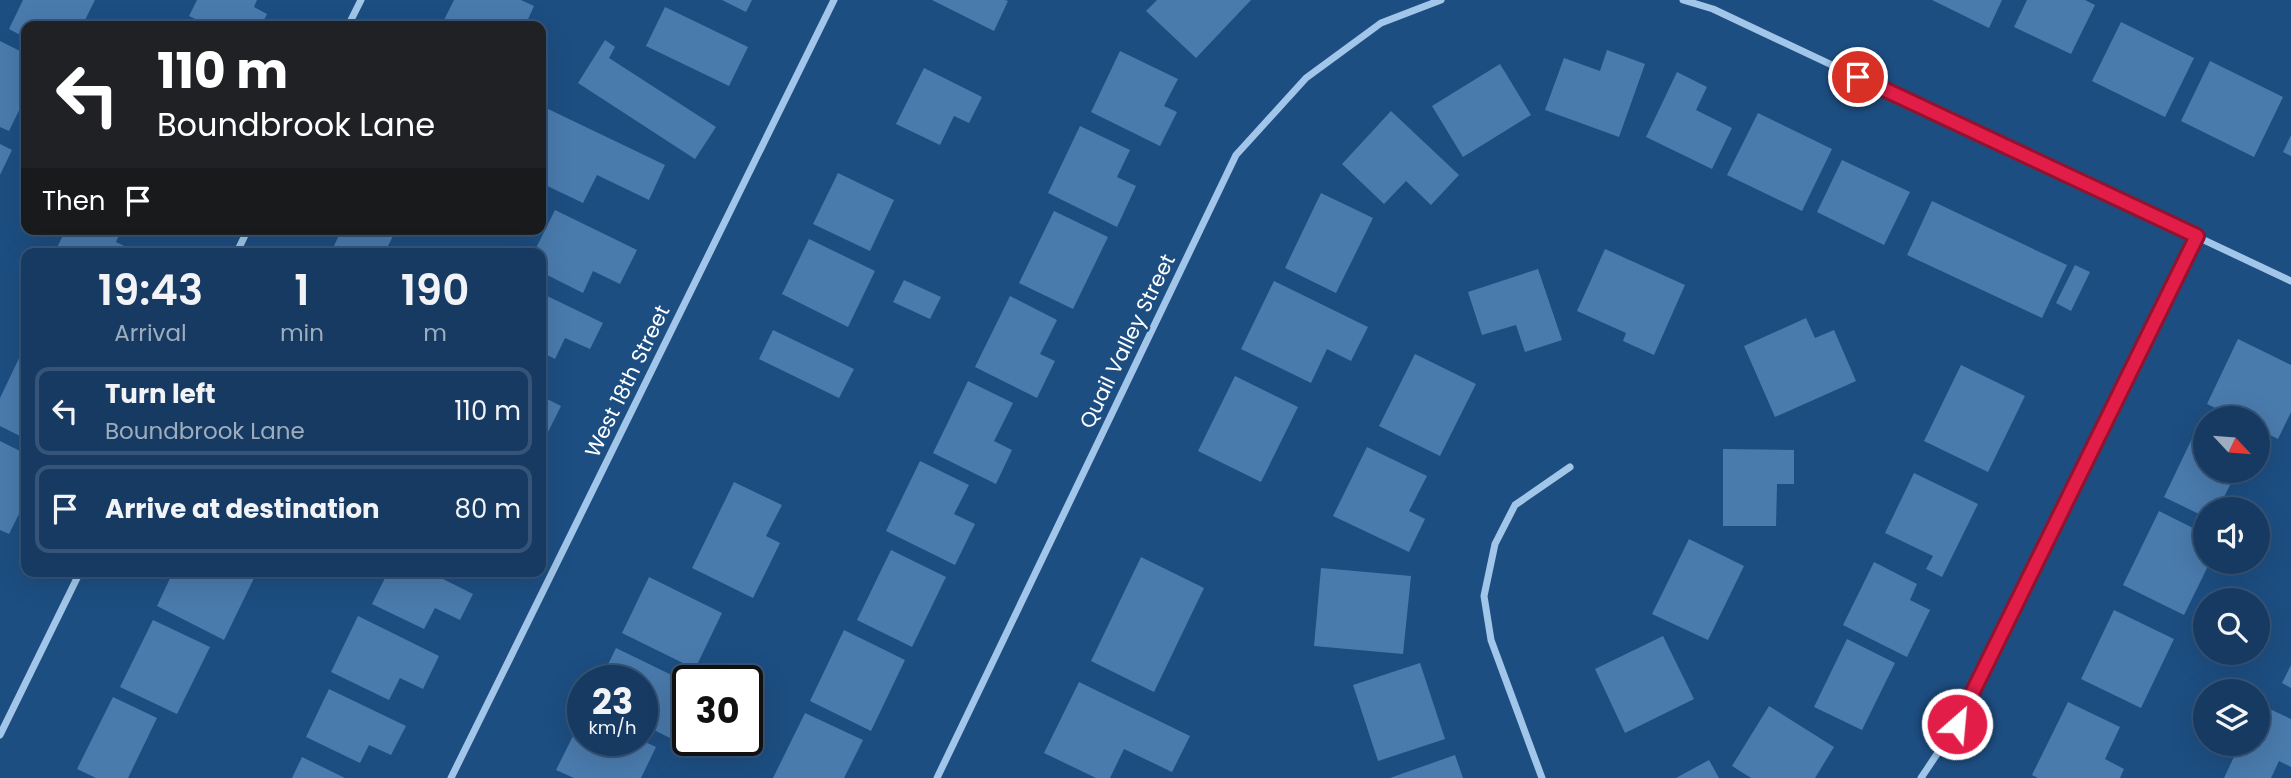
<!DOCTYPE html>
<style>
body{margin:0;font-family:Poppins,sans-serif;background:#23456b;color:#f1f3f6;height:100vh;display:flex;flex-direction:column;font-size:26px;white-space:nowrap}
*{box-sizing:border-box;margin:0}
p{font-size:23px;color:#9eadbe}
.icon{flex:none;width:38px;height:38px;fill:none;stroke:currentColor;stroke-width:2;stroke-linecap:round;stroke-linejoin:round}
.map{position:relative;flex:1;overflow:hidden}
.panel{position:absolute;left:21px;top:248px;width:525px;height:329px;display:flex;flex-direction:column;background:#163a62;border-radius:14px;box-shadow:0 7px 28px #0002,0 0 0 2px #355477}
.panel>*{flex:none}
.top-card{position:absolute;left:21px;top:21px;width:525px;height:214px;border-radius:14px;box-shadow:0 7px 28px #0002,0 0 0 2px #355477;background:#202124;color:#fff;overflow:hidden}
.needle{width:46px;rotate:116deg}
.fabs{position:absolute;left:2193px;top:406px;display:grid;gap:14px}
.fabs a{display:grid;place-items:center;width:77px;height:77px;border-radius:50%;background:#163a62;box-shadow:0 7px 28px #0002,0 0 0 2px #355477;font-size:35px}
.speed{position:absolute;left:567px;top:665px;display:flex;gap:14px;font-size:35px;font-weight:700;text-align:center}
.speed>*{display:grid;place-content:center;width:91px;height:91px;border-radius:50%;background:#163a62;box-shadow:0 7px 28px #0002,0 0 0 2px #355477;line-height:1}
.speed small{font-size:18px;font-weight:400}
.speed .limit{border:4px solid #111;border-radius:10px;background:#fff;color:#111}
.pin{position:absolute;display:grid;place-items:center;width:60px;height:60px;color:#fff;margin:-30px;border:4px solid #fff;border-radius:50%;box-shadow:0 2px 7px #0007}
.me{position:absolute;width:77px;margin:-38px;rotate:27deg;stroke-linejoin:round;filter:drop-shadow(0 0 5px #0008)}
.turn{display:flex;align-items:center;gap:24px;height:147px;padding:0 21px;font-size:32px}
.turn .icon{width:91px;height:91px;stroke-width:2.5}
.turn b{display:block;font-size:49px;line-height:60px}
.then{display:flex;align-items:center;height:66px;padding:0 21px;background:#0003;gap:14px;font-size:26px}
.eta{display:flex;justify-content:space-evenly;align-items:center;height:119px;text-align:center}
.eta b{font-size:42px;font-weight:600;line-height:49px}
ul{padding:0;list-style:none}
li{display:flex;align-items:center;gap:21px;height:88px;margin:0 14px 10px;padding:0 7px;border:4px solid #355477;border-radius:14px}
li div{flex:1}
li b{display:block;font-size:26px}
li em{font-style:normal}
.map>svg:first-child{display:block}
.building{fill:#4a7bad}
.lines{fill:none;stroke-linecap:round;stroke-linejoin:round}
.street{stroke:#a2c6e9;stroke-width:7}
.route-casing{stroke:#92132f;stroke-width:18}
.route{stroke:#e11d48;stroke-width:12}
.labels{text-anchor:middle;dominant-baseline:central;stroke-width:5;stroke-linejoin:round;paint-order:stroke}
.street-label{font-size:21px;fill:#fff;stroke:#1d4e82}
</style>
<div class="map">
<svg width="2291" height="778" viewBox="0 0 2291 778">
<rect width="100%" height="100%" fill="#1d4e82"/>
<path class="building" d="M23 0H95L82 26H26V38L9 29Z
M197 0H257L254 7 267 14 261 26H210L189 16Z
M454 0H521L534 6 525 26H441Z
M722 0H752L746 12Z
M932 0H1005L1008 1 994 31Z
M1157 0H1251L1196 58 1146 11Z
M1932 0H2002L1989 28Z
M2027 0H2085L2095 5 2071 54 2014 27Z
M665 7 748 47 729 86 646 46Z
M2121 22 2194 58 2165 117 2092 81Z
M605 40 615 47 609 58 716 127 695 159 578 83Z
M0 41 26 54V96L9 131 0 127Z
M1607 50 1645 64 1619 137 1545 110 1564 58 1600 71Z
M1120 51 1178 79 1164 106 1177 112 1160 146 1091 112Z
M2210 61 2283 97 2254 157 2181 121Z
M1500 64 1531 115 1463 157 1432 106Z
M924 68 982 97 969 123 954 116 940 145 896 124Z
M1677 72 1707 87 1696 110 1732 128 1712 169 1646 137Z
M546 108 665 165 649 200 597 175 583 203 541 183V120Z
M1391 111 1459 175 1431 205 1406 181 1384 204 1342 164Z
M1758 113 1832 149 1802 211 1727 175Z
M1080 126 1130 150 1117 177 1136 186 1117 227 1048 193Z
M2291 135V156L2283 152Z
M0 144 12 150 0 175Z
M1842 160 1910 192 1884 245 1817 212Z
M838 173 894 200 870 251 813 224Z
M1321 193 1373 218 1336 293 1285 268Z
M1932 201 2067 265 2042 318 1907 255Z
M555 210 637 250 620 284 593 271 583 293 541 272V254H533Z
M1054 211 1108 237 1073 309 1019 283Z
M66 229H122L116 242 141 254H59L55 252Z
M342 229H389L395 232 384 254H330Z
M809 239 875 271 848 327 782 294Z
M1605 249 1685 285 1654 355 1623 341 1626 333 1577 311Z
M2075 265 2090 272 2071 311 2056 303Z
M1538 269 1562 340 1525 352 1516 325 1482 335 1468 292Z
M904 280 941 297 930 319 893 302Z
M1274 281 1368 327 1351 361 1327 349 1311 383 1241 349Z
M541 293 603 323 590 349 565 338 555 359 541 352Z
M1010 296 1057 320 1040 354 1055 361 1037 398 975 367Z
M1806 318 1815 338 1834 330 1856 381 1775 417 1744 346Z
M773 330 854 369 839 398 759 359Z
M2238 339 2291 365V412L2278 439 2258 429V418H2236L2207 404Z
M22 352 26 354V439L0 426V398Z
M1415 354 1476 384 1440 456 1379 426Z
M1961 365 2025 396 1988 472 1924 441Z
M1235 376 1298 407 1261 482 1198 451Z
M968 381 1013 403 994 441 1012 450 996 484 933 453Z
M541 396 561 406 543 442 541 440Z
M2201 420 2205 422V471H2237L2218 509H2205V517L2164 497Z
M0 441 26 454V500L9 534 0 530Z
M1367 447 1427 476 1409 511 1425 519 1409 552 1333 516Z
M1723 449 1794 450V484H1777L1776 526H1723Z
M920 461 969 485 954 514 975 524 955 565 886 531Z
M1914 473 1978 504 1942 577 1926 569 1933 556 1885 533Z
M734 482 782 505 766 536 780 543 753 598 692 568Z
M2159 511 2205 534V562H2210L2184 615 2123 585Z
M1689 539 1744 566 1708 640 1652 614Z
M891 550 946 577 912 647 857 620Z
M1141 557 1204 588 1154 692 1091 661Z
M1874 562 1917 584 1910 600 1930 610 1907 657 1843 625Z
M1321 568 1411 576 1403 654 1314 646Z
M173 572H257L224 640 157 606Z
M388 572H429L473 594 460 620 435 608 424 629 372 604Z
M649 577 722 613 695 669 622 633Z
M2114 610 2174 639 2141 708 2081 679Z
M358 616 439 656 423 689 400 678 389 700 331 672Z
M153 620 210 647 177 714 120 687Z
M844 630 905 660 871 731 810 701Z
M1663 636 1694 699 1625 733 1595 669Z
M1847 639 1895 663 1862 730 1814 707Z
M616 648 684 681 673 703 688 711V740H699L694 750 642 724V681H600Z
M1420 663 1445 739 1378 761 1353 685Z
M2291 665V688L2282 683Z
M1079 682 1190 736 1172 772 1124 749 1110 778H1096L1044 753Z
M329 689 406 726 391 755 369 745 360 763 306 737Z
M113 697 157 718 128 778H96L77 769Z
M2068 702 2120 727 2105 759 2124 769 2120 778H2038L2032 775Z
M2259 704 2291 719V767L2279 761 2271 778H2224L2240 744H2258Z
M1769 706 1834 747 1815 778H1751L1732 766Z
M805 713 863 740 844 778H773Z
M583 716V740H641L656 747 641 778H574L556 770Z
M1455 755 1463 778H1390Z
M302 757 345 778H292Z
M1709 760 1719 778H1676Z"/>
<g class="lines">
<path class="street" d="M1683 0 1713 9 2291 281
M348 26 361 0
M236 254 248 229
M0 735 80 572
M451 778 834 0
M937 778 1236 155 1306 78 1381 23 1441 0
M1542 778 1491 640 1484 596 1495 544 1515 505 1570 467
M1921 778 1957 724 2006 630 2197 236"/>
</g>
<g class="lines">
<g class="route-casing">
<path id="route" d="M1858 77 2197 236 1957 724"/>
</g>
<use href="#route" class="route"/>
</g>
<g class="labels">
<g class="street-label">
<text transform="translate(1127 341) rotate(-64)">Quail Valley Street</text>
<text transform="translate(627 381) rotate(-64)">West 18th Street</text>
</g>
</g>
</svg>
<div class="fabs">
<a><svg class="needle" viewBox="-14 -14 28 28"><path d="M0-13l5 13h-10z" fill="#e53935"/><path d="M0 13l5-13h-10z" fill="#9eadbe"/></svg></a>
<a><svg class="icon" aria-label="sound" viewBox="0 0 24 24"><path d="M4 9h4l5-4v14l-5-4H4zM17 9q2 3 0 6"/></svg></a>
<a><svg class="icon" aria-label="search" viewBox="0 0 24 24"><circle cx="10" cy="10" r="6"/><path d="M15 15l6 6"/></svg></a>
<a><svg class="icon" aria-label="layers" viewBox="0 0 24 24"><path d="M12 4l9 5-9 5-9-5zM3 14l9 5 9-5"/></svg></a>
</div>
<div class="speed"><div>23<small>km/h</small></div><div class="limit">30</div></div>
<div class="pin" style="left:1858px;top:77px;background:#d93025"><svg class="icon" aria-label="arrive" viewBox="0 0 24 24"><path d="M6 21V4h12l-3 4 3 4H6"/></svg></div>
<svg class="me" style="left:1957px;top:724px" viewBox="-20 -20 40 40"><circle r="17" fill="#e11d48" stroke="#fff" stroke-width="3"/><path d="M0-11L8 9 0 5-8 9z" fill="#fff"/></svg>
<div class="top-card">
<div class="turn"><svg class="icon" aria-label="left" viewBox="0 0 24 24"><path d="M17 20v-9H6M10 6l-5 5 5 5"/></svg><div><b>110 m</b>Boundbrook Lane</div></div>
<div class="then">Then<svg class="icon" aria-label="arrive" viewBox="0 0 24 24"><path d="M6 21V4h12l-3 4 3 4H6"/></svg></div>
</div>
<section class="panel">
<div class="eta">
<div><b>19:43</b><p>Arrival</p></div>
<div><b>1</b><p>min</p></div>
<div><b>190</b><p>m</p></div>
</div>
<ul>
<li><svg class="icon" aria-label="left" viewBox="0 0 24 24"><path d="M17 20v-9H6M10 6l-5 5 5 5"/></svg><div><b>Turn left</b><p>Boundbrook Lane</p></div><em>110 m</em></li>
<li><svg class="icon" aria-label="arrive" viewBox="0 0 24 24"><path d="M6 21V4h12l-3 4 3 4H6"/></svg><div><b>Arrive at destination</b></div><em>80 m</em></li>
</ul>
</section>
</div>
